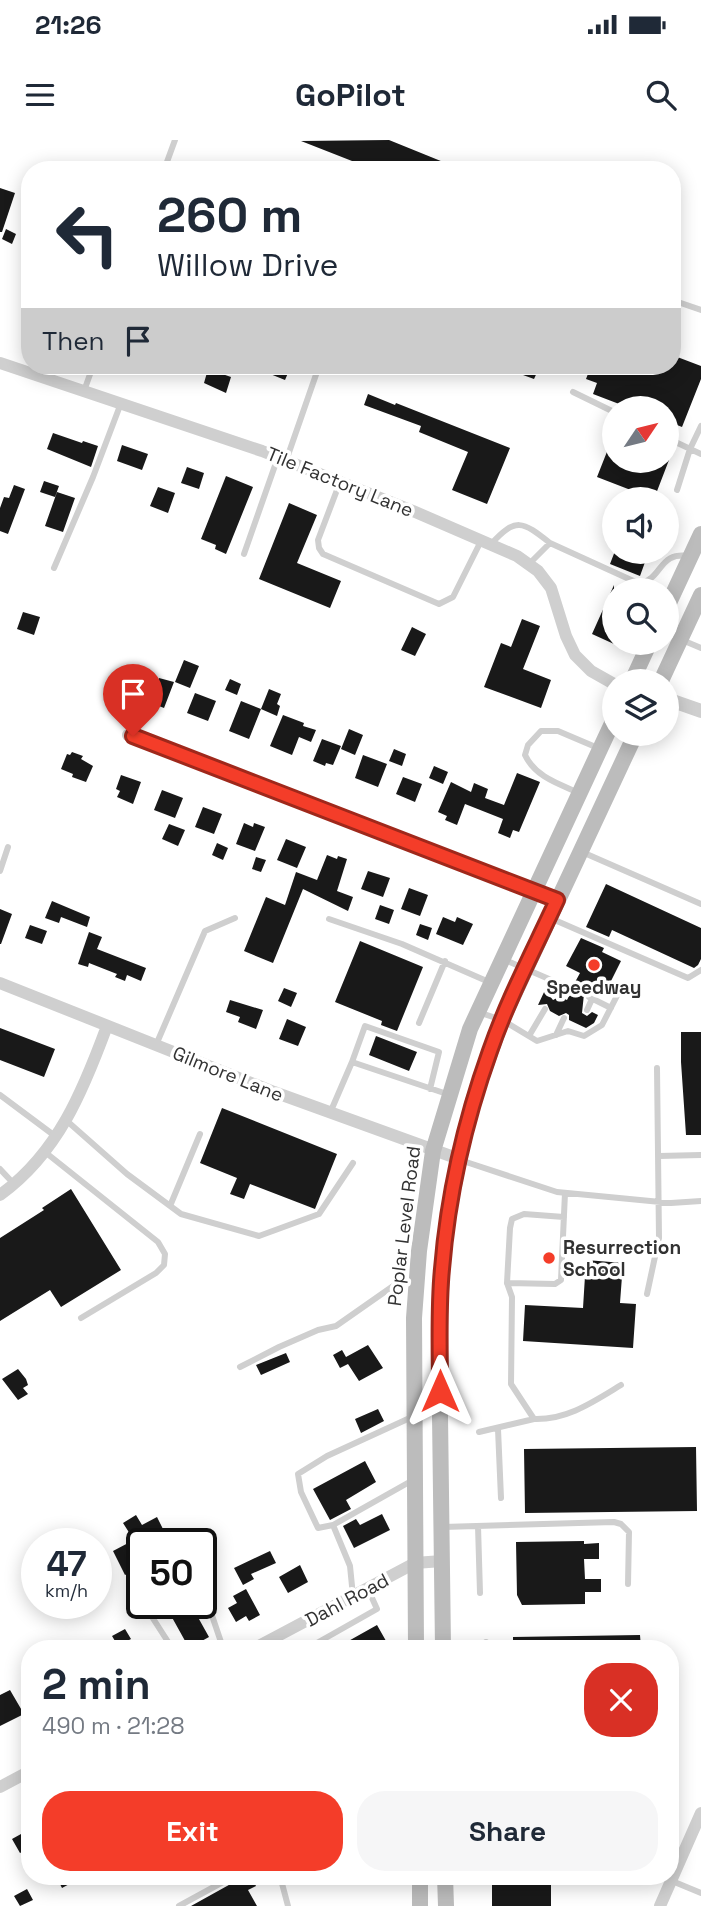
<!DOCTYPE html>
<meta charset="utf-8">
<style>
body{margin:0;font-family:"Space Grotesk",sans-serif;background:#f6f6f7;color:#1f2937;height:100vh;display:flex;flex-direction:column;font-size:26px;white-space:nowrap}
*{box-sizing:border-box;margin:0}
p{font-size:23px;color:#747a83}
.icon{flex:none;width:38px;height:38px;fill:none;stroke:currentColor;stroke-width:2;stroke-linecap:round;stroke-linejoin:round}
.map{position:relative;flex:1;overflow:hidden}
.panel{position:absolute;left:21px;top:1500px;width:658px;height:245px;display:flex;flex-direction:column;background:#fff;border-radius:28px;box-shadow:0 4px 18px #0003}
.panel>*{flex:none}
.hud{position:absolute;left:21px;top:21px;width:660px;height:214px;border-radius:28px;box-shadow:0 4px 18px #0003;background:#fff;color:#1f2937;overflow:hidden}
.needle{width:46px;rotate:55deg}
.tools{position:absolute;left:602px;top:256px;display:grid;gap:14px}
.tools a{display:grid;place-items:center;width:77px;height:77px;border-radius:50%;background:#fff;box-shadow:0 4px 18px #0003;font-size:35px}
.speed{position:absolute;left:21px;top:1388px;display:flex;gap:14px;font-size:35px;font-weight:700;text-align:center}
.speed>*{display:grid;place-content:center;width:91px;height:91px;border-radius:50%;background:#fff;box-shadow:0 4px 18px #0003;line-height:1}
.speed small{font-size:18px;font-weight:400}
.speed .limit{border:4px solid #111;border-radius:10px;background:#fff;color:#111}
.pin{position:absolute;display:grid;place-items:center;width:60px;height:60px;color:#fff;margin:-72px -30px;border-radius:50% 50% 50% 0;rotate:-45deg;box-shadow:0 0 7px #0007}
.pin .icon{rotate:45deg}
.me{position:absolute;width:77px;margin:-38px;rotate:0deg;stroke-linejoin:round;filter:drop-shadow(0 0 5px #0008)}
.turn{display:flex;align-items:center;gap:24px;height:147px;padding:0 21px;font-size:32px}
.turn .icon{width:91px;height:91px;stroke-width:2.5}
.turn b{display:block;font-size:49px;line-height:60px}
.then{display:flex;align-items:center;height:66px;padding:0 21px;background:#0003;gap:14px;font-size:26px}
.round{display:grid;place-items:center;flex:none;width:74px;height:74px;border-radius:28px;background:#f6f6f7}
.head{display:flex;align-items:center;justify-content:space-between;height:119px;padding:0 21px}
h1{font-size:42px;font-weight:600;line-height:52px}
.primary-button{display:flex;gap:14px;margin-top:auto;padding:14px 21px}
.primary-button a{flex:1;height:80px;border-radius:28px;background:#f43d29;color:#fff;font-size:28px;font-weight:600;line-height:80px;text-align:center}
.primary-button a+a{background:#f6f6f7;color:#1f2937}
.status{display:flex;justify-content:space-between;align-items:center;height:49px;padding:0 35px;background:#fff;direction:ltr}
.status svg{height:19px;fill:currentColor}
header{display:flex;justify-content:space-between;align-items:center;height:91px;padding:0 21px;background:#fff;font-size:32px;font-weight:600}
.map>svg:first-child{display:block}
.building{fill:#191919}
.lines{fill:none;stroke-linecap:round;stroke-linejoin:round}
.service{stroke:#cfcfcf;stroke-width:6}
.minor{stroke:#cfcfcf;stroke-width:12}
.tertiary{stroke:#cfcfcf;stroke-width:14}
.secondary{stroke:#bcbcbc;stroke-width:16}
.route-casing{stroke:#9f281b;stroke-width:18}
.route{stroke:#f43d29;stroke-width:12}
.poi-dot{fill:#f43d29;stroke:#fff;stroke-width:2.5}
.labels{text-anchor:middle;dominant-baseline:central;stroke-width:7;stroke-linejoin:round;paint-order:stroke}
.street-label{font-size:19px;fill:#323232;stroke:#fff}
.poi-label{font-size:19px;font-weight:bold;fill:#323232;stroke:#fff}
</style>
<div class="status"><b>21:26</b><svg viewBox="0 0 49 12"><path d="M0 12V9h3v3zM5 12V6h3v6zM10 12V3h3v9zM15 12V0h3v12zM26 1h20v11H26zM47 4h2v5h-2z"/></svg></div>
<header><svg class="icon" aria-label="menu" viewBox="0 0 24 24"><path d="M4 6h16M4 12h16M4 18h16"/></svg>GoPilot<svg class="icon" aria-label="search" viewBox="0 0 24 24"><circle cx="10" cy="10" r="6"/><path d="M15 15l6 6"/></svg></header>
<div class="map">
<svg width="701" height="1766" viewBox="0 0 701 1766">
<rect width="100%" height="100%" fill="#fff"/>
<path class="building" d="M389 0 463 30H375L301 1Z
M0 48 15 53 2 92H0Z
M6 89 16 94 12 104 2 99Z
M672 215 701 226V239L682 287 667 281V268H640L628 263 627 267 593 254 597 243 586 239 591 226H672Z
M250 226H291L285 240Z
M527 226H540L534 239 523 235Z
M208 229 231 237 226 253 204 243Z
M368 254 395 265 396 263 510 308 487 364 452 350 468 312 419 292 421 286 364 265Z
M53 293 82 303 83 301 98 306 91 327 47 309Z
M614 294V320H669L654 359 597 337Z
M122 305 148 314 142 330 117 321Z
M187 327 204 333 199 349 181 343Z
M226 336 253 347 226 414 215 409 216 405 201 399Z
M44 341 59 346 55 357 40 352Z
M14 345 25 349 8 394 0 391V368L4 357 9 358Z
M158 347 175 353 168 373 150 366Z
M57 352 75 358 63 392 45 386Z
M289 363 317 375 297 423 341 441 330 468 259 439Z
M615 411H649L640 436 610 424Z
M614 445V504L592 494Z
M23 472 40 477 34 495 17 489Z
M522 479 540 486 523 529 551 540 541 568 484 547 501 503 511 507Z
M412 487 426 494 415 516 401 510Z
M184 520 199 526 190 548 175 542Z
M159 538 174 542 164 568 154 564 155 561 144 556 150 541 157 544Z
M230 539 241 544 237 555 225 550Z
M269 549 281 554 277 564 280 566 277 576 261 569Z
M195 553 216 561 208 581 187 573Z
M241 561 261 569 249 599 229 591Z
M283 575 304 583 303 586 316 590 311 602 299 597 292 615 270 606Z
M349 589 363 595 355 615 341 609Z
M322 599 341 606 333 625 326 623 325 626 313 621Z
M394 609 406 614 402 626 389 621Z
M72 612 83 616 81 619 93 626 86 642 72 637 73 634 61 629 67 614 70 615Z
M363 615 387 624 378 647 355 638Z
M434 626 448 632 443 644 429 638Z
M517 633 540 642 519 692 513 690 510 698 498 693 503 679 465 664 457 685 445 680 447 676 438 672 451 642 471 652 474 643 488 649 485 658 504 665Z
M121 635 141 642 133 664 117 657 120 651 116 649Z
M403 637 422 644 415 662 396 654Z
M162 650 183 658 175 678 154 670Z
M203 667 222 674 214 694 195 687Z
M244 683 253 687 254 683 265 687 255 711 236 704Z
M169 684 185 690 178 706 162 699Z
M286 699 306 707 297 728 277 720Z
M217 703 228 708 223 720 212 715Z
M327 715 337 719 338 716 347 719 337 751 353 757 348 771 303 749 273 823 244 811 266 757 285 765 296 732 317 740Z
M256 717 266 720 261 732 252 729Z
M368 731 390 738 383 757 361 749Z
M606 744 701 788V819L698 825 694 828 612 790 609 797 586 787Z
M409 748 428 755 420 776 401 769Z
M52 761 90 777 87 787 61 777 59 783 45 778Z
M380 765 394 770 389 784 375 779Z
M0 769 12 774 1 804H0Z
M443 777 455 782 457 777 473 784 463 805 436 794Z
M420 784 432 788 428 800 416 795Z
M30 785 47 791 42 804 25 798Z
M89 792 102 797 97 809 146 828 141 841 127 835 125 841 115 837 117 834 89 823 88 827 78 824Z
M581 798 604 808 602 812 621 821 608 847 596 841 591 852 584 854 582 873 587 876 592 872 598 875 594 883 586 888 569 880V875L566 873 559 876 550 871 547 864 538 865 545 850 553 860 559 857 567 860 570 854 577 852V848L574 844 580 833 566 826Z
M360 801 423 827 397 891 381 885 382 881 335 862Z
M284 848 297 853 291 867 278 861Z
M230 860 263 870 256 889 238 882 240 877 226 872Z
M287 879 306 887 298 906 279 899Z
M0 888 55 909 44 937 0 920Z
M681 892H701V995H686L681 922Z
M376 896 417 912 409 931 369 915Z
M222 968 337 1014 315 1069 250 1044 244 1059 230 1054 237 1038 200 1023Z
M71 1049 121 1130 61 1167 50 1150 0 1181V1098L44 1070 42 1068Z
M586 1120 623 1123 620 1163 636 1164 633 1208 523 1201 525 1165 583 1168Z
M368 1205 383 1228 359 1241 348 1224 340 1228 333 1215 342 1210 346 1217Z
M286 1213 290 1222 261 1235 256 1225Z
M18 1229 26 1239 28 1245 23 1248 28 1254 18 1260 2 1239Z
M378 1269 384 1281 361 1293 355 1279Z
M696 1307 697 1371 525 1373 524 1309Z
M365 1321 376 1342 346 1360 351 1369 330 1380 313 1349Z
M382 1374 390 1390 354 1408 343 1386 356 1379 360 1385Z
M136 1375 142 1385 157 1377 164 1391 137 1405 123 1383Z
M132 1401 142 1421V1427L125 1435 113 1411Z
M584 1401V1404L599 1403V1419H584L585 1439H601V1452H585V1464L522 1465 517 1455 516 1402Z
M270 1411 276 1423 251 1434 254 1439 243 1445 234 1428Z
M300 1425 308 1442 288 1453 279 1437Z
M246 1449 260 1475 249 1481 246 1476 236 1482 228 1468 237 1463 233 1456Z
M164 1463H190L209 1497 189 1508Z
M377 1485 390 1508H336Z
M125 1489 131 1499 118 1506 112 1496Z
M640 1495 641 1508H513V1497Z
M10 1550 24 1574 0 1586V1555Z
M30 1689V1708L20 1713 12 1699Z
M56 1736H84L62 1748Z
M245 1736H251L256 1746 248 1750 257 1766H191Z
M551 1738V1766H492V1739Z
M27 1749 33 1760 20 1766 14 1756Z"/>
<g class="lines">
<path class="service" d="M164 30 175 0
M672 160 701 170
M84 251 93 226
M573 252 614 272
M667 298 701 314
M286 321 319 226
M340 342 318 400 319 408 323 414 439 464 453 457 481 401
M677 350 690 309 701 286
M491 404C516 377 522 381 550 403
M244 414 278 317
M529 424 550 403 640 444C664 437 658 411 690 416
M54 428 93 337 121 263
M682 500 701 508
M577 652C556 643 535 636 525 615L528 605 541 591H558L598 608
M582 712 701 764
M0 731 8 707
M550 778 688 838 701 830
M329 779 402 804 489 842
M503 819 572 849
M554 854 560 844
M589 857 611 868
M587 870 592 859
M478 872 502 880 537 901 568 891 584 896 602 885 622 846
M419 883 445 821
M556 895 564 878
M529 896 545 869
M156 905 205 791 235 778
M352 922 365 886 439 912 430 949
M0 955 55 996
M330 973 352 922 450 955
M67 981 127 1034 181 1074 259 1096 319 1074 353 1023
M45 1012 158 1102 165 1114 164 1125 156 1133 81 1178
M659 1016 701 1015
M460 1020 557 1052 671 1063 701 1061
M0 1029 14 1044
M170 1066 200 994
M507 1143 510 1088 512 1079 524 1074 564 1077
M647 1154 659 1098 657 928
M240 1227 279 1207 318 1190 336 1186 396 1144 415 1141
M412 1277 327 1316 298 1334 301 1352 318 1388 333 1385 413 1340
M534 1279C567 1280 593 1262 621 1245
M498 1289 501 1358
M479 1292 534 1279 511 1244 512 1157 507 1143 555 1144 561 1140 565 1053
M333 1385 350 1426 353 1456
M478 1386 480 1453
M443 1387 614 1382 621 1384 629 1392 628 1444
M201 1443 223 1508
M146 1463 145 1466 172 1508
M486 1502V1508
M308 1508 377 1469 368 1449
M280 1736 288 1766
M672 1741 701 1753
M179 1766 234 1736"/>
<path class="minor" d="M0 223 262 311 413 371 517 416 538 431 551 448 566 496 575 515 591 531 614 544
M128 595 557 760
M0 843 274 952 459 1019
M0 1055C58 1013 83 951 107 886
M255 1508 415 1423 442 1421
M0 1647 30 1631
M660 1766 701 1673"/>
<path class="tertiary" d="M667 559 701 571"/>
<path class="secondary" d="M667 467 701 394
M632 541 650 502
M661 541 701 455
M416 1508 414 1178 419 1111 433 1011 470 889 614 579
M443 1508 439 1197 442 1130 447 1081 459 1019 473 961 502 880 636 593
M420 1736V1766
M445 1736 446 1766"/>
</g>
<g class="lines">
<g class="route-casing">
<path id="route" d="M133 596 557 760C534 810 508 859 490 911 465 981 448 1055 442 1129 438 1169 440 1211 440 1251"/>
</g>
<use href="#route" class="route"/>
</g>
<g class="poi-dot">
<circle cx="594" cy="825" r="7"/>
<circle cx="549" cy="1118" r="7"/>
</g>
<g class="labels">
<g class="street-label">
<text transform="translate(340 342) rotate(22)">Tile Factory Lane</text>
<text transform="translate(228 934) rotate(22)">Gilmore Lane</text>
<text transform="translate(404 1086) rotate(-83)">Poplar Level Road</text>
<text transform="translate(347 1460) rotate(-28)">Dahl Road</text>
</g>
<g class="poi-label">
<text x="594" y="847">Speedway</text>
<text x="563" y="1107" text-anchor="start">Resurrection<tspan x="563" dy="22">School</tspan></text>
</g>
</g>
</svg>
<div class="tools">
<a><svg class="needle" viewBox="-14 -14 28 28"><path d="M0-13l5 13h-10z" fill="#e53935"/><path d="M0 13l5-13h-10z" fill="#747a83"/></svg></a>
<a><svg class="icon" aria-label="sound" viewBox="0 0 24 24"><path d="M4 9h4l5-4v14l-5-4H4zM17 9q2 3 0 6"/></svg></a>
<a><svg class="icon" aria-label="search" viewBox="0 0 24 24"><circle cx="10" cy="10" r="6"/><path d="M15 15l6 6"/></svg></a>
<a><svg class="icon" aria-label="layers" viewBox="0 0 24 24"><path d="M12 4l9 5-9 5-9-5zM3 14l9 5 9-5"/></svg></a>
</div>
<div class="speed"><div>47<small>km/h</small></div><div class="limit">50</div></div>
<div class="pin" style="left:133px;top:596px;background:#d93025"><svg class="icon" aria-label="arrive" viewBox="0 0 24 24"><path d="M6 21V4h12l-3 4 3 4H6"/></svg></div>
<svg class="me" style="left:440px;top:1251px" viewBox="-20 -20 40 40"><path d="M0-17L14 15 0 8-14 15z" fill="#f43d29" stroke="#fff" stroke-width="4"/></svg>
<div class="hud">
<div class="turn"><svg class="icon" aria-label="left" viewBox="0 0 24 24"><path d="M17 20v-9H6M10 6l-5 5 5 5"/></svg><div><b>260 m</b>Willow Drive</div></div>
<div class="then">Then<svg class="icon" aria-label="arrive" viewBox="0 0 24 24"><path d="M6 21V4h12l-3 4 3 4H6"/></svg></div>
</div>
<section class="panel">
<div class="head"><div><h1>2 min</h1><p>490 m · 21:28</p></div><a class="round" style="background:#d93025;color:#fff"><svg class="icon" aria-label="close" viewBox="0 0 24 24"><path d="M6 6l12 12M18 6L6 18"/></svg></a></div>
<div class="primary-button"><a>Exit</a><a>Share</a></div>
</section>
</div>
